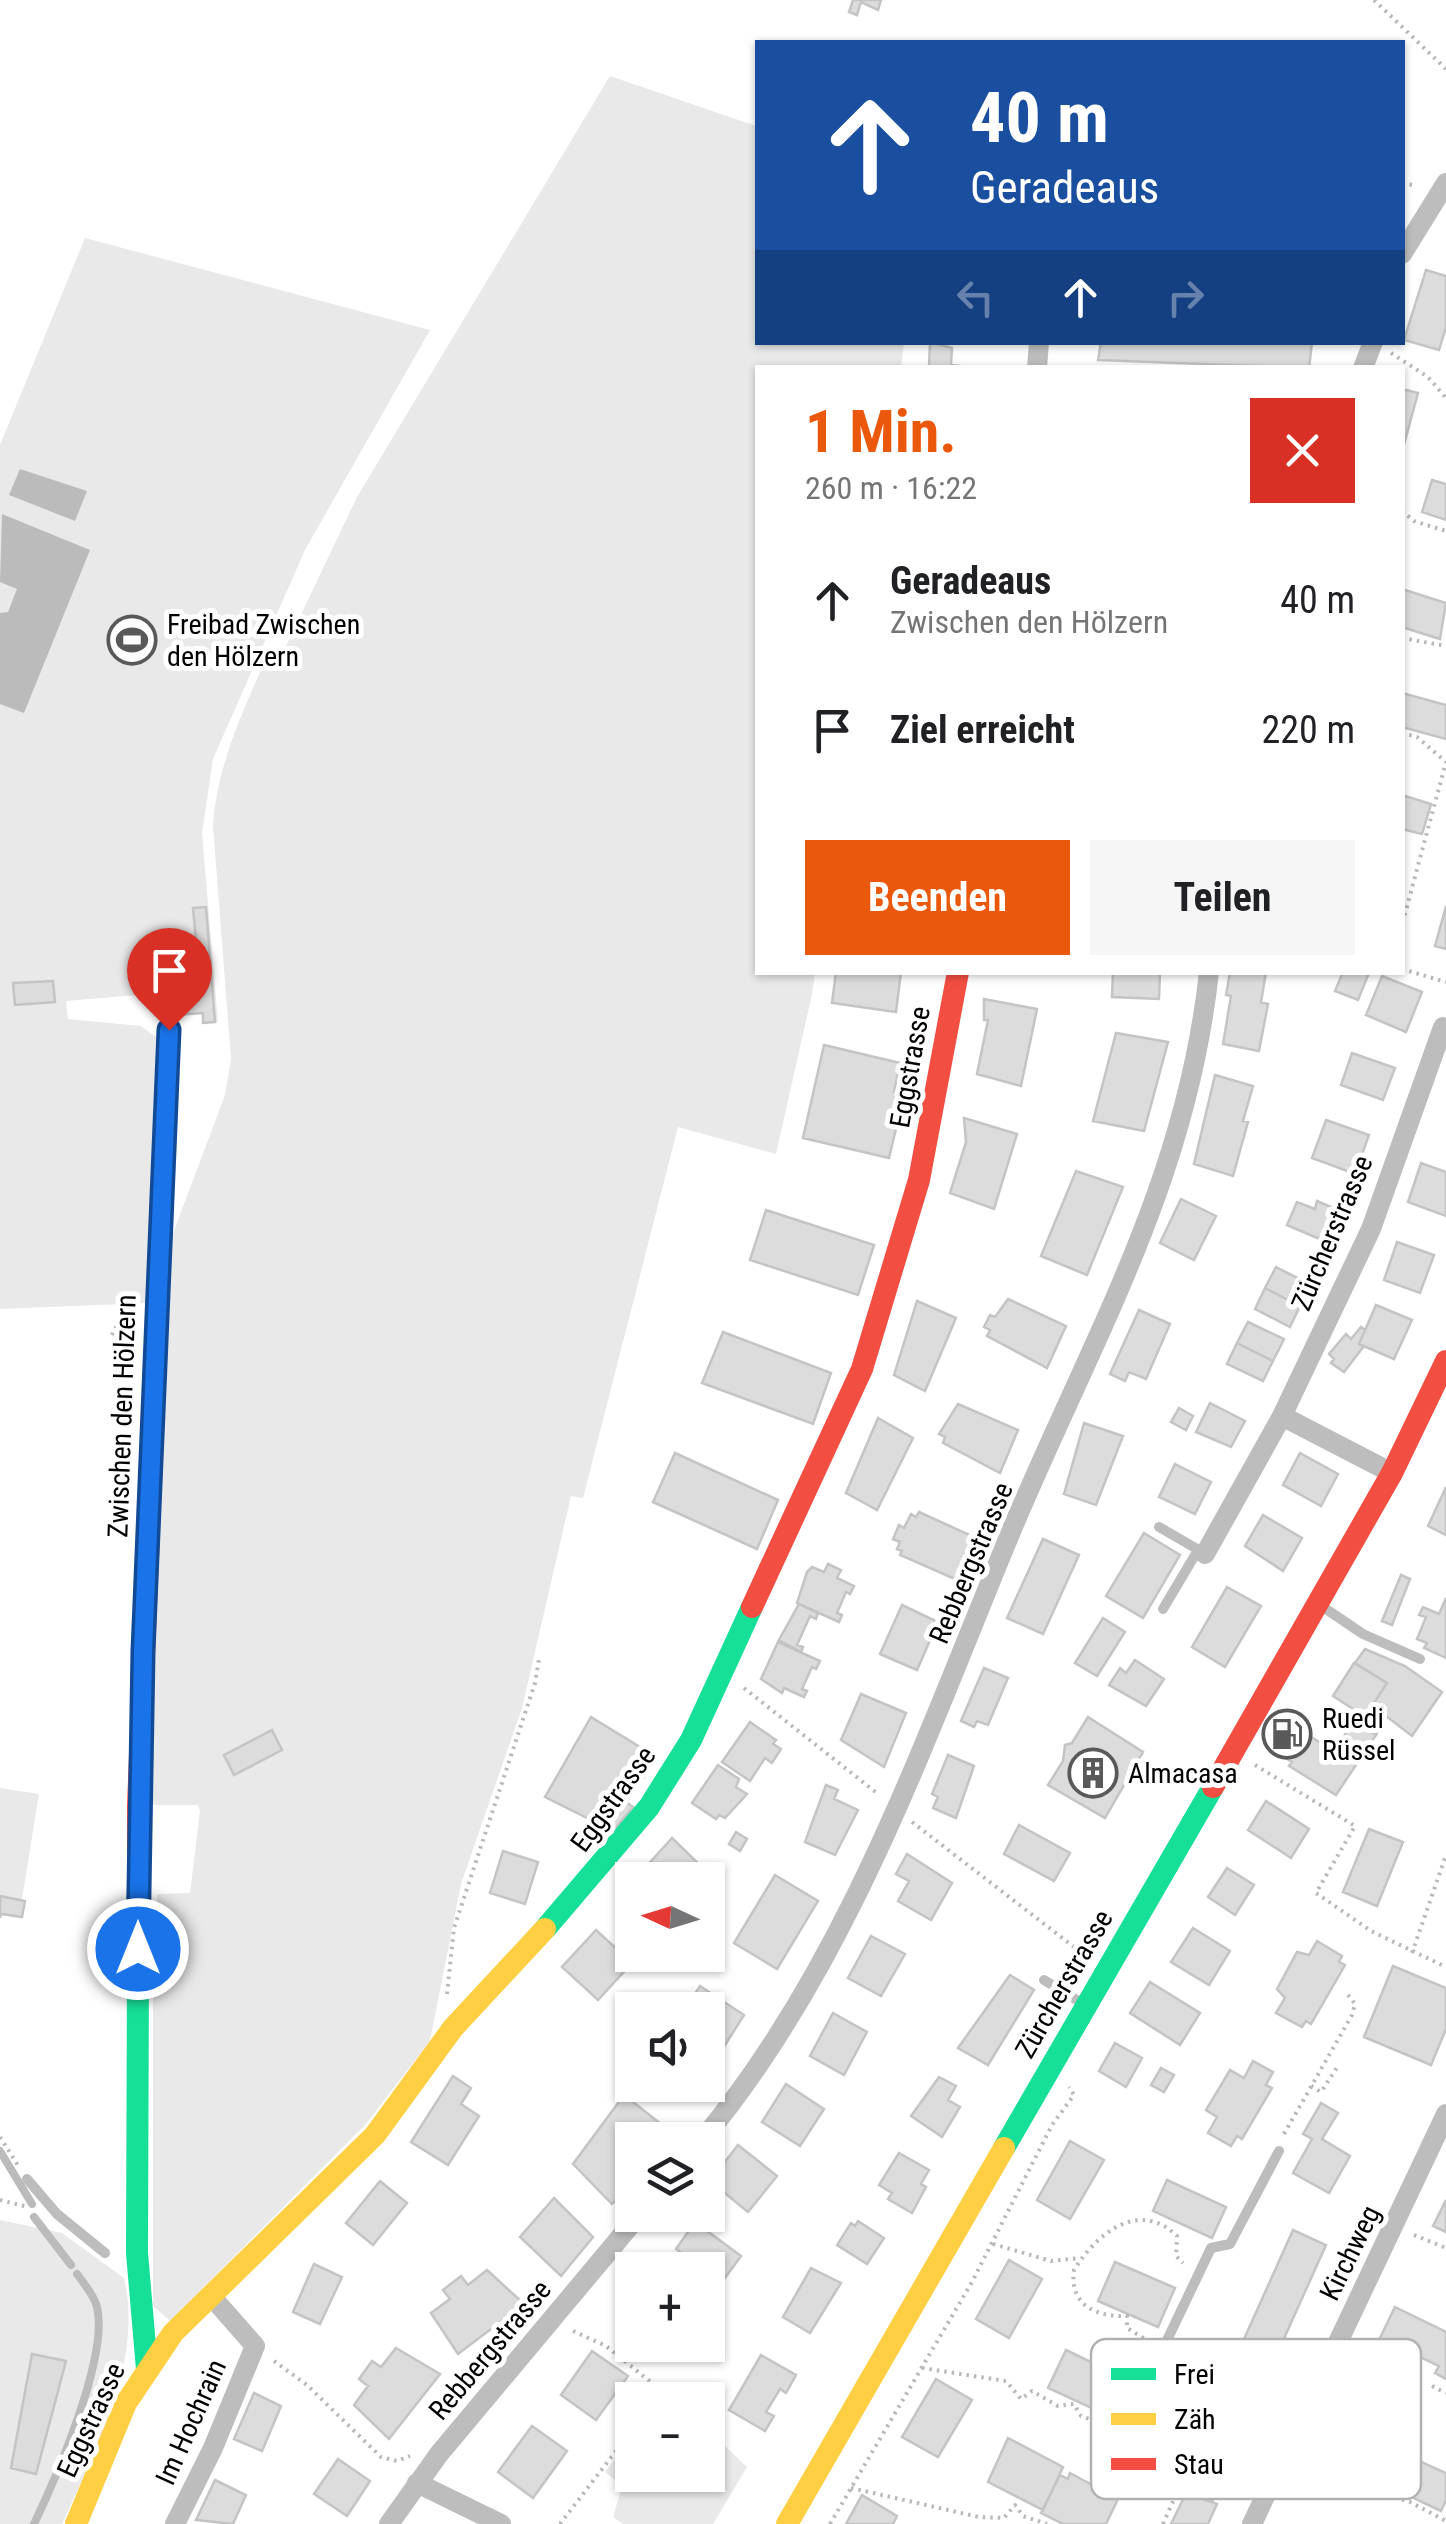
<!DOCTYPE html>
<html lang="de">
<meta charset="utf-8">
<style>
body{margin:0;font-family:"Roboto Condensed",sans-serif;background:#f6f6f6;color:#202124;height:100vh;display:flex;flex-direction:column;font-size:38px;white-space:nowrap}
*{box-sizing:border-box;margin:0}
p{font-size:32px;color:#757577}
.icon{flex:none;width:55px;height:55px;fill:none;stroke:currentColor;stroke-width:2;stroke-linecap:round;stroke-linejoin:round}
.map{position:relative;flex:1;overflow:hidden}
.drawer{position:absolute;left:755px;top:365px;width:650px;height:610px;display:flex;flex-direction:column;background:#fff;border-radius:0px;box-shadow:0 2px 8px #0004}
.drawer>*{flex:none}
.top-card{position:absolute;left:755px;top:40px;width:650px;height:305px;border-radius:0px;box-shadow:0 2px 8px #0004;background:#1a4fa0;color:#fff;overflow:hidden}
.needle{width:65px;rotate:274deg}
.tools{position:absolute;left:615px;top:1862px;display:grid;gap:20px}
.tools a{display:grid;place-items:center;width:110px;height:110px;border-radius:0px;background:#fff;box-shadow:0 2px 8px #0004;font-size:50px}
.pin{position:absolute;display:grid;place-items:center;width:85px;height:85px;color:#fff;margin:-102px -42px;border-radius:50% 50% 50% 0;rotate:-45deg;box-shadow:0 0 10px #0007}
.pin .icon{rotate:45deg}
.me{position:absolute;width:110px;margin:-55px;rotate:0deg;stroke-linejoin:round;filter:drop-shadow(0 0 8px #0008)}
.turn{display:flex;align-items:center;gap:35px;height:210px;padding:0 50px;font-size:45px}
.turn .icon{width:130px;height:130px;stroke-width:2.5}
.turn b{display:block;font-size:70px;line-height:85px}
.lanes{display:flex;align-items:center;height:95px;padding:0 50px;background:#0003;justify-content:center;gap:50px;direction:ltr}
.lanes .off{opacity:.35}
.round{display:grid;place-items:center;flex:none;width:105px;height:105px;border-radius:0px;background:#f6f6f6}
.head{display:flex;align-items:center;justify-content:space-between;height:170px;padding:0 50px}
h1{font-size:60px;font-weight:700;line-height:75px;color:#ea580c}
.button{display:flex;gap:20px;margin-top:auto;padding:20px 50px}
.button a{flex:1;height:115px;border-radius:0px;background:#ea580c;color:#fff;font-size:40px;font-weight:700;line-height:115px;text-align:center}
.button a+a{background:#f6f6f6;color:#202124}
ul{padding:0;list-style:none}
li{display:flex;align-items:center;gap:30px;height:130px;padding:0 50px}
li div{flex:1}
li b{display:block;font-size:38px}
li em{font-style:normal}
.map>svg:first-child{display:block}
.green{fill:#e9e9e9}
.water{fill:#bbb}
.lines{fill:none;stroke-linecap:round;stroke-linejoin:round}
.stream{stroke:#bbb;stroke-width:8}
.building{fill:#dcdcdc;stroke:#c4c4c4;stroke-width:2.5}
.path{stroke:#b8b8b8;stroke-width:4;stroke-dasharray:2.5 5;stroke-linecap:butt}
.lane{stroke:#bdbdbd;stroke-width:10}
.street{stroke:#bdbdbd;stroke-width:20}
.fast{stroke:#16e098;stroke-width:22}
.slow{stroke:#ffcf43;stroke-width:22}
.jam{stroke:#f24e42;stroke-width:22}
.route-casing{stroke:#114b97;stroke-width:25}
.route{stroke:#1a73e8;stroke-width:18}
.labels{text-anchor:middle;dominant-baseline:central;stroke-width:10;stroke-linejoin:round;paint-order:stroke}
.poi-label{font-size:28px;fill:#000;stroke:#fff;text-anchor:start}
.street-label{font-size:28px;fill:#000;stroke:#fff}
.key{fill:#fff;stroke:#b2b2b2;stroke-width:2.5}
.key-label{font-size:28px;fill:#000}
</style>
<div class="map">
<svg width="1446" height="2524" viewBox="0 0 1446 2524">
<rect width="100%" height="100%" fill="#fff"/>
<path class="green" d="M610 76 756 126 758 342 904 343 901 367 758 368V972L815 973 812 994 776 1154 678 1127 583 1498 571 1496 522 1708 461 1884 430 2041 365 2125 170 2321 153 2306V1988L158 1987 157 1894 190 1893 200 1811 198 1805H146L172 1236 225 1095 231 1059 213 826C217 765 242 714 266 658L278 663 357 497Z
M85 238 430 330 305 550 213 759 202 833 218 1022 203 1023 202 1013 176 1015 174 992 66 1001 68 1019 141 1026 156 1037 147 1303 0 1309V445Z
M0 1788 39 1794 22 1899 0 1896Z
M0 2220 62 2233 124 2278C144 2361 95 2451 62 2524H0Z
M708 2430 747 2467 713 2524H623L613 2517 622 2486 605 2472 632 2436V2475H708Z"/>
<path class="water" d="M20 469 87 491 75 521 9 495Z
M2 514 90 550 24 713 0 704V613L8 612 17 589 0 582Z"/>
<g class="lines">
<path class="stream" d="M0 2151 32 2204
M34 2217 71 2265
M34 2524C56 2478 109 2357 97 2307 94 2295 84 2284 77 2274"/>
</g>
<path class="building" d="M853 0H881L878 10 861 2 857 15 849 12Z
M1426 270 1446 276V327L1439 350 1404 340Z
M930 342 952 348 951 365 978 368H923L929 367Z
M1101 342H1312L1309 368 1098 360Z
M1402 389 1418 393 1402 452Z
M1432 480 1446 484V520L1422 512Z
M1402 589 1446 603 1440 639 1402 627Z
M1402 693 1446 705V739L1402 727Z
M1402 795 1431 804 1422 834 1402 829Z
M1446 906V949L1435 946Z
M206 907 215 1022 203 1023V1013L176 1015 172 963 198 961 193 908Z
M836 972H901L896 1012 832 1003Z
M1113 972H1160L1159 999 1112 997Z
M1230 972H1266L1261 1002 1268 1004 1259 1051 1223 1044 1231 996 1226 995Z
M1343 972 1369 973 1358 1000 1335 991Z
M1382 976 1422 992 1406 1032 1366 1015Z
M53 981 55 1002 15 1005 13 983Z
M984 999 1037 1009 1021 1086 977 1074 988 1020H984Z
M1116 1033 1168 1042 1144 1131 1093 1121Z
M824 1045 900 1063 894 1092 904 1095 889 1158 803 1138Z
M1352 1053 1395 1068 1383 1100 1341 1085Z
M1215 1075 1253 1086 1243 1121 1248 1122 1233 1176 1194 1164Z
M964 1118 1017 1134 994 1209 950 1193 966 1142Z
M1326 1120 1369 1135 1355 1174 1312 1158Z
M1421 1163 1446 1172V1216L1408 1202Z
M1076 1171 1123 1187 1087 1275 1041 1256Z
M1181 1199 1216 1216 1194 1260 1160 1243Z
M1317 1201 1347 1214 1338 1235 1326 1231 1322 1240 1287 1225 1297 1202 1315 1209Z
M766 1210 874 1245 858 1295 750 1260Z
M1397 1242 1434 1255 1420 1293 1384 1280Z
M1276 1267 1311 1285 1300 1306 1265 1288Z
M1265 1288 1300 1306 1290 1327 1255 1309Z
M1008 1299 1066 1326 1047 1368 987 1336 990 1330 984 1327 990 1315 995 1317Z
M917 1301 956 1318 925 1391 894 1375Z
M1376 1305 1412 1320 1394 1359 1359 1344Z
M1139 1310 1170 1324 1146 1379 1129 1372 1125 1381 1110 1374Z
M1248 1322 1284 1339 1273 1361 1237 1343Z
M1361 1327 1365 1330 1359 1344 1364 1346 1344 1372 1331 1363 1334 1359 1329 1354 1346 1334 1351 1339Z
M723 1332 831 1373 813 1424 702 1383Z
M1237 1343 1273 1361 1263 1381 1227 1364Z
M1210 1403 1245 1421 1231 1447 1196 1432Z
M958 1404 1018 1430 1000 1473 943 1443 945 1437 939 1434Z
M1179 1408 1193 1416 1186 1430 1171 1422Z
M878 1418 913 1438 877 1510 846 1493Z
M1084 1423 1123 1436 1096 1505 1064 1494Z
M675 1453 778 1500 757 1549 653 1502Z
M1300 1453 1338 1474 1321 1506 1283 1485Z
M1175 1464 1211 1482 1195 1514 1159 1497Z
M1446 1487V1535L1428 1526Z
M919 1512 974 1537 955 1579 900 1555 902 1551 897 1549 900 1542 893 1539 899 1525 904 1528 911 1514 916 1517Z
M1263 1515 1302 1538 1283 1571 1245 1546Z
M1144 1533 1180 1555 1143 1618 1106 1596Z
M1043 1539 1079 1555 1043 1634 1007 1618Z
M828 1564 841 1570 837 1578 854 1586 850 1594 846 1592 837 1613 842 1615 839 1622 797 1603 807 1572 812 1567 824 1572Z
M1401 1575 1410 1579 1392 1625 1382 1621Z
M1227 1587 1261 1606 1225 1667 1192 1647Z
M1446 1598V1658L1424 1648 1427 1643 1417 1639 1426 1617 1419 1615 1423 1607 1439 1614Z
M799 1604 818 1613 816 1619 810 1616 797 1645 803 1647 801 1652 779 1640Z
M902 1605 938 1622 917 1670 880 1654Z
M1103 1618 1125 1632 1097 1676 1075 1663Z
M778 1642 820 1661 816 1669 812 1667 802 1689 807 1691 804 1697 784 1688 782 1693 761 1679Z
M1365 1649 1405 1666 1442 1692 1412 1736 1377 1709 1373 1716 1368 1712 1387 1683 1355 1663Z
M1135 1660 1164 1679 1146 1706 1109 1685 1120 1668 1126 1673Z
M1354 1663 1387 1683 1365 1717 1333 1696Z
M984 1668 1008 1678 988 1725 977 1721 974 1727 961 1721Z
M861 1694 906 1713 884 1767 841 1740Z
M1377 1709 1386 1718 1376 1735 1353 1721 1359 1712 1373 1716Z
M591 1717 653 1755 645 1769 648 1772 626 1802 633 1807 613 1831 545 1797Z
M1088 1717 1143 1752 1105 1818 1048 1785 1063 1761 1065 1745 1072 1743Z
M1353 1721 1376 1735 1336 1795 1289 1766 1292 1762 1281 1755 1297 1728 1335 1752Z
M750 1722 776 1740 773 1744 781 1749 772 1763 765 1758 750 1781 722 1762Z
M1287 1722 1297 1728 1281 1755 1271 1748Z
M272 1730 282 1750 234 1775 224 1755Z
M948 1755 974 1766 956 1818 933 1808 938 1797 932 1794Z
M718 1765 739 1779 736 1787 747 1794 725 1818 719 1815 716 1819 692 1803Z
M826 1785 838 1790 834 1799 858 1810 835 1855 805 1842Z
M1266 1801 1309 1829 1291 1858 1248 1830Z
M1019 1825 1070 1853 1054 1881 1004 1854Z
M1369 1829 1403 1842 1377 1906 1343 1892Z
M736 1832 747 1839 740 1851 729 1844Z
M672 1838 705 1870 695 1880H644L649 1874 644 1869Z
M503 1851 538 1862 525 1904 490 1893Z
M907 1854 952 1883 931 1920 898 1901 909 1881 896 1874Z
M1227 1868 1254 1885 1235 1915 1208 1897Z
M775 1875 818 1901 777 1969 734 1943Z
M0 1896 25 1901 22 1917 1 1914 0 1918Z
M1193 1928 1230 1951 1209 1985 1171 1962Z
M596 1930 632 1963 598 2000 562 1967Z
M871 1936 905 1954 881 1996 848 1978Z
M1317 1941 1342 1956 1339 1962 1345 1965 1311 2024 1306 2021 1302 2027 1276 2013 1285 1998 1277 1989 1297 1952 1309 1955Z
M1393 1966 1446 1988V2029L1431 2065 1364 2037Z
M1010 1975 1034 1990 988 2065 958 2048Z
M1150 1982 1200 2013 1180 2045 1130 2013Z
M700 1986 744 2015 708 2072V2010H684Z
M833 2013 867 2032 844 2075 810 2056Z
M1115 2043 1142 2058 1126 2087 1099 2071Z
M1253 2061 1273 2072 1266 2085 1272 2088 1242 2139 1237 2136 1231 2146 1208 2133 1217 2117 1206 2110 1230 2070 1244 2078Z
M1161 2068 1174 2075 1164 2092 1151 2085Z
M453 2076 471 2088 461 2104 479 2116 448 2165 411 2142Z
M939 2077 956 2086 948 2100 960 2107 942 2137 911 2116Z
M786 2084 824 2109 800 2146 762 2122Z
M624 2095 670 2131 664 2140H632V2183L612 2204 573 2164Z
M1321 2103 1338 2113 1322 2139 1350 2156 1329 2193 1293 2173 1312 2139 1303 2134Z
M1070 2141 1104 2160 1070 2219 1037 2200Z
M738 2145 777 2176 748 2212 710 2181Z
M899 2153 929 2170 921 2184 926 2187 912 2213 888 2199 892 2193 879 2185Z
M1167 2180 1226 2207 1212 2238 1153 2211Z
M380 2181 407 2203 373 2245 346 2223Z
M554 2198 593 2237 561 2276 520 2237Z
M1446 2200V2232L1433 2226Z
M858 2221 884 2238 867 2264 837 2245 851 2223 855 2226Z
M695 2222 741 2256 722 2282 676 2249Z
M1293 2230 1326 2245 1273 2363 1240 2348Z
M1009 2260 1042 2279 1009 2338 976 2319Z
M1115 2262 1175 2288 1158 2327 1098 2301Z
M314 2264 342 2277 320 2324 293 2312Z
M811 2268 841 2283 810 2333 783 2317Z
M487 2270 524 2304 458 2354 431 2313 450 2299 443 2290 461 2276 468 2285Z
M632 2299V2327L619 2317Z
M1395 2307 1446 2332V2379L1435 2373 1439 2366 1380 2338Z
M396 2348 440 2374 389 2439 354 2405 368 2386 359 2379 372 2361 381 2367Z
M1066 2350 1126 2379 1107 2415 1048 2388Z
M592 2351 628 2376 596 2420 561 2395Z
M32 2354 66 2361 36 2474 11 2468Z
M761 2355 796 2375 786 2393 780 2389 766 2412 774 2416 765 2431 729 2410Z
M936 2379 972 2400 938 2457 902 2437Z
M254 2393 281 2406 262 2451 234 2439Z
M1341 2417 1402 2446 1399 2452 1446 2473V2500L1441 2511 1382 2483 1386 2474 1328 2447Z
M532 2426 567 2451 533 2498 498 2472Z
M1210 2431 1243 2447 1212 2502 1181 2491Z
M1008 2438 1063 2467 1043 2510 988 2482Z
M338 2459 370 2481 347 2516 314 2494Z
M1070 2473 1118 2499 1106 2524H1063L1041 2513 1060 2475 1068 2479Z
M215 2480 246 2495 233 2524 196 2520Z
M1186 2493 1217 2504 1208 2524H1171Z
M862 2495 897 2516 893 2524H846Z"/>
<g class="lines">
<path class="path" d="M1374 0 1446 69
M1402 184 1417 185
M1391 353 1428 377 1446 398
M1402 511 1414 521 1446 531
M1402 638 1446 646
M1402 733 1417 737 1446 762 1402 925
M1402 969 1446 982
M112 1335 124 1311 132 1310
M744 1688 878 1794
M1255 1765 1355 1826 1316 1893 1371 1931 1446 1967
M912 1822 1087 1957
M1412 1953 1446 1855
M447 1994 454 1928 535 1683 539 1659
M1311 2086 1321 2092 1338 2066
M1284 2134 1352 2015 1355 2004 1348 1995
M0 2137 19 2167
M0 2200 28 2207
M1414 2235 1446 2248
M993 2244 1051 2261 1080 2258
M573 2331 606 2346 662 2391 655 2400
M1150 2342 1127 2328V2316C1097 2317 1069 2306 1074 2270 1097 2233 1139 2199 1177 2236L1176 2256 1183 2263
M274 2361 307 2385 381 2457 397 2461 410 2456
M922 2368 1006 2381 1021 2399 1032 2391 1058 2406 1074 2404 1081 2416 1103 2424 1110 2420
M1432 2386 1446 2393
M1310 2453 1343 2465 1372 2481 1383 2494 1410 2502 1446 2521
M851 2488 979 2517 1004 2518 1015 2505 1023 2516 1047 2524
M560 2524 632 2430
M830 2524 972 2282 1052 2125 1074 2095 1069 2087
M1163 2524 1216 2404"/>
<path class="lane" d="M1159 1527 1204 1553
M1323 1607 1363 1634 1420 1659
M1163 1609 1198 1550
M1044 1980 1085 2005
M27 2179 57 2214 105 2253
M1159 2358 1297 2427
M1128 2422 1211 2248 1230 2244 1279 2151"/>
<path class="street" d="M1402 254 1446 183
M1037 368 1039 342
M1363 368 1373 342
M1282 1416 1392 1473
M1205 1554 1282 1416 1371 1229 1443 1027
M702 2140C847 1966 924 1741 1010 1534 1090 1342 1186 1185 1209 972
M417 2483 501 2524
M175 2524 213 2448 255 2346 212 2297
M389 2524 439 2454 639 2215
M1252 2524 1446 2114"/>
<path class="fast" d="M161 1233 169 1030
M545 1929 649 1807 691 1740 752 1607
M138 1965 137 2253 147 2369
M1004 2148 1213 1787"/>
<path class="slow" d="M76 2524 126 2403 173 2333 375 2135 453 2028 545 1929
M787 2524 1004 2148"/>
<path class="jam" d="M752 1607 862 1369 919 1180 958 972
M1213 1787 1392 1473 1446 1361
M138 1965V1805L161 1233"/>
</g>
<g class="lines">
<g class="route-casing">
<path id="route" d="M138 1949 143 1651 169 1030"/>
</g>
<use href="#route" class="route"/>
</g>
<defs>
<g id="stadium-ring" transform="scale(2.5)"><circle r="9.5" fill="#fff" stroke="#595959" stroke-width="1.5"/><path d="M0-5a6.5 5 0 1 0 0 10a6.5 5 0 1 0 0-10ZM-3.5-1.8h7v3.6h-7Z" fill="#595959"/></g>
<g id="fuel-ring" transform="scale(2.5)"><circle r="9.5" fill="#fff" stroke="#595959" stroke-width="1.5"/><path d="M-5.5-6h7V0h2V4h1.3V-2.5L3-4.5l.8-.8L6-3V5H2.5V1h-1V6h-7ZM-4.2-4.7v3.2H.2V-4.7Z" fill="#595959"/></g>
<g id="building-ring" transform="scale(2.5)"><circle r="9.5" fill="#fff" stroke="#595959" stroke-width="1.5"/><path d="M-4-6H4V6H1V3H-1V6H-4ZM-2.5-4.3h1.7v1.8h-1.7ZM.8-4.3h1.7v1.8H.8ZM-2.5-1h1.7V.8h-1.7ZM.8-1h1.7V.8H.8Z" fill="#595959"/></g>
</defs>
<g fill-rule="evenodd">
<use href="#stadium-ring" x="132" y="640"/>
<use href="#fuel-ring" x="1287" y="1734"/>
<use href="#building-ring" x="1093" y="1773"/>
</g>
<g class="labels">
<g class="poi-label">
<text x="167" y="624">Freibad Zwischen<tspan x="167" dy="32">den Hölzern</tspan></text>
<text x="1322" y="1718">Ruedi<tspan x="1322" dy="32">Rüssel</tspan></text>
<text x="1128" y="1773">Almacasa</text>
</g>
<g class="street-label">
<text transform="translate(910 1067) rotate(-80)">Eggstrasse</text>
<text transform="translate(1332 1233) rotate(-67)">Zürcherstrasse</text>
<text transform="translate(122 1416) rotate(-88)">Zwischen den Hölzern</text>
<text transform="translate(971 1563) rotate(-67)">Rebbergstrasse</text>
<text transform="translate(613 1799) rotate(-54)">Eggstrasse</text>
<text transform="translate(1064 1984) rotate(-60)">Zürcherstrasse</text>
<text transform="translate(1350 2253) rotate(-64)">Kirchweg</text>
<text transform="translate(490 2350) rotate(-50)">Rebbergstrasse</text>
<text transform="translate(91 2420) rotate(-65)">Eggstrasse</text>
<text transform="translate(191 2422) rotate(-66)">Im Hochrain</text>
</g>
</g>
<rect x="1091" y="2339" width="330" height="160" rx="15" class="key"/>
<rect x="1111" y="2368" width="45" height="12" fill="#16e098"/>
<rect x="1111" y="2413" width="45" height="12" fill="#ffcf43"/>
<rect x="1111" y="2458" width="45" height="12" fill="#f24e42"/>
<g class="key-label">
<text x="1174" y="2384">Frei</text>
<text x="1174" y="2429">Zäh</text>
<text x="1174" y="2474">Stau</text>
</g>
</svg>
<div class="tools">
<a><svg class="needle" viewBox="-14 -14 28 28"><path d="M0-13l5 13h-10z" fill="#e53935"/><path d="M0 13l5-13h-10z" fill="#757577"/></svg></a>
<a><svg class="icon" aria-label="sound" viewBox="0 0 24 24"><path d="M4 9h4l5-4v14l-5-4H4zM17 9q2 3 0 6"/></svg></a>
<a><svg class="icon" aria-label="layers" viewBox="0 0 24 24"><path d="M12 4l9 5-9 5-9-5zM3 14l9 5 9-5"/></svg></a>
<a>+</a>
<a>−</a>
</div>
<div class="pin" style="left:169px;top:1030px;background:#d93025"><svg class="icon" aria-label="arrive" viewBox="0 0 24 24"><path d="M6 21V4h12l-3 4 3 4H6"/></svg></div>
<svg class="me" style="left:138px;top:1949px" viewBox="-20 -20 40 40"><circle r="17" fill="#1a73e8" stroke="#fff" stroke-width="3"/><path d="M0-11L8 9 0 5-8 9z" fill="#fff"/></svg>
<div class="top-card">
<div class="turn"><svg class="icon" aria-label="ahead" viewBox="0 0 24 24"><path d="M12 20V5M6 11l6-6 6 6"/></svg><div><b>40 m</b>Geradeaus</div></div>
<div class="lanes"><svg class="icon off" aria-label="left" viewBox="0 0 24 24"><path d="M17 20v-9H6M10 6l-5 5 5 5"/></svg><svg class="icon" aria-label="ahead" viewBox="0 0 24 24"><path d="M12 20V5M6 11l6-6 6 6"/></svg><svg class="icon off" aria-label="right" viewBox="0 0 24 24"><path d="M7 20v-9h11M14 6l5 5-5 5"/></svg></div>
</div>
<section class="drawer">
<div class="head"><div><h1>1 Min.</h1><p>260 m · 16:22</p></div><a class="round" style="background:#d93025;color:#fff"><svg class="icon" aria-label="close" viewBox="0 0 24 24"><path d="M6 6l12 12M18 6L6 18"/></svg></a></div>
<ul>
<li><svg class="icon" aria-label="ahead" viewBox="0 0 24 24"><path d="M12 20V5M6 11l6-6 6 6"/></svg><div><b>Geradeaus</b><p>Zwischen den Hölzern</p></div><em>40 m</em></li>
<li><svg class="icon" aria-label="arrive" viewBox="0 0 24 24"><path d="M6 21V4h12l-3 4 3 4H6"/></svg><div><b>Ziel erreicht</b></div><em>220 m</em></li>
</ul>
<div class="button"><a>Beenden</a><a>Teilen</a></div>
</section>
</div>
